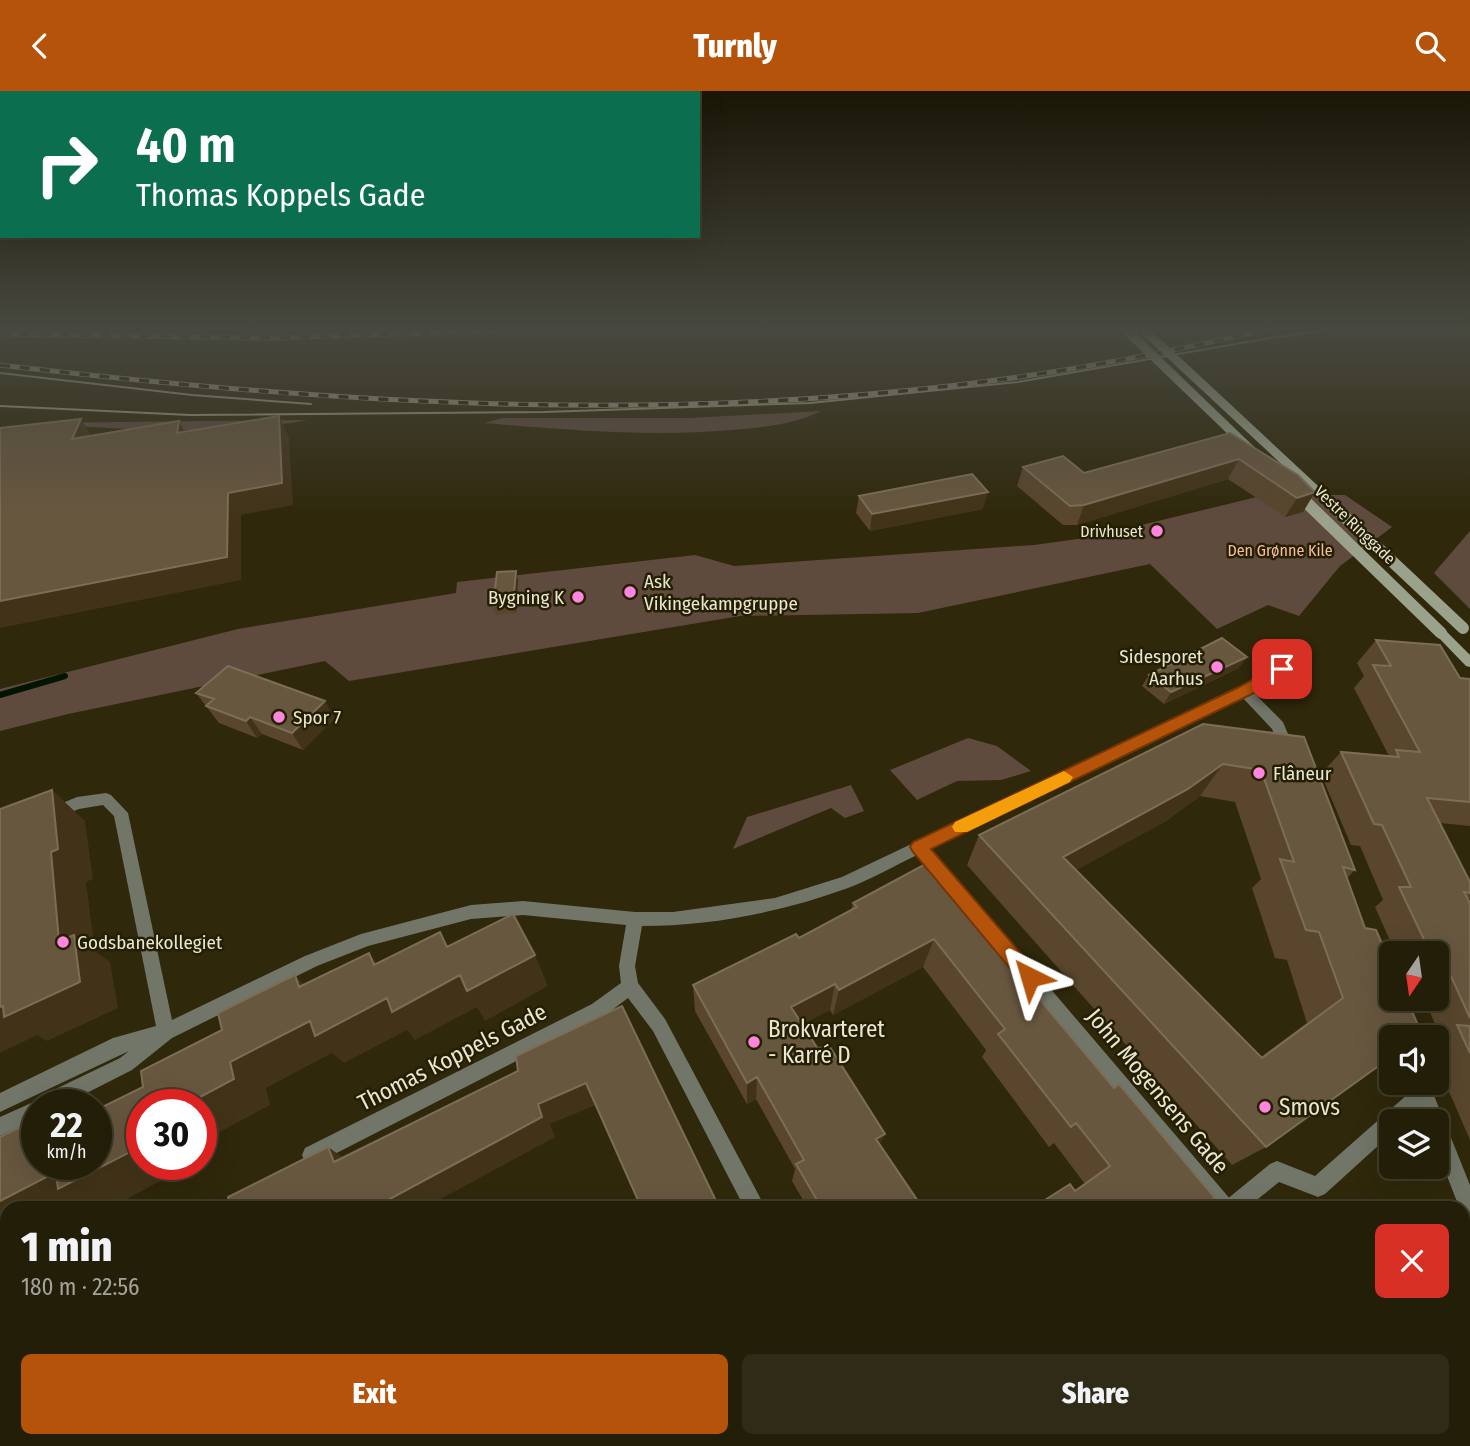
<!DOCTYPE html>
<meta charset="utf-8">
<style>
body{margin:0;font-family:"Fira Sans Condensed",sans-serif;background:#2f2b16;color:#f1f3f6;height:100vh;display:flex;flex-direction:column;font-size:26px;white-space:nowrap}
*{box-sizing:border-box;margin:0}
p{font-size:23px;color:#a3a29c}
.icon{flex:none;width:38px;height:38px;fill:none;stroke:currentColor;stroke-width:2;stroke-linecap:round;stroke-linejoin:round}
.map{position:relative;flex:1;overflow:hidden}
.side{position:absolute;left:0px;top:1110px;width:1470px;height:247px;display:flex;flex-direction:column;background:#231e08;border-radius:21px 21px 0 0;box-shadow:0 7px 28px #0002,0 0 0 2px #403c29}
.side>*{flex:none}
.top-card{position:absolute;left:0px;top:0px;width:700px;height:147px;box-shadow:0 7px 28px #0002,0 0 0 2px #403c29;background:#0b6e4f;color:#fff;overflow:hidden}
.needle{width:46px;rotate:193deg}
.buttons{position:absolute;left:1379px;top:850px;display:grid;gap:14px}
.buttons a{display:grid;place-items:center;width:70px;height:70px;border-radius:10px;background:#231e08;box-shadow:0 7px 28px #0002,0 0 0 2px #403c29;font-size:35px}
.speed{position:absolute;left:21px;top:998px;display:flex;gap:14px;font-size:35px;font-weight:700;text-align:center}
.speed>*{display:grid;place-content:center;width:91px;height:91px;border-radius:50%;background:#231e08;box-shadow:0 7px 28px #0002,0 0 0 2px #403c29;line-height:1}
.speed small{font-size:18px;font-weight:400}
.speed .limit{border:10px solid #d22;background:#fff;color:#111}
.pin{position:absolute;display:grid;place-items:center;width:60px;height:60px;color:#fff;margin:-30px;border-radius:14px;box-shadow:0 4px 10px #0006}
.me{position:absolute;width:77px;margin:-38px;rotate:320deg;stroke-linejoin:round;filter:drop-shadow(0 0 5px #0008)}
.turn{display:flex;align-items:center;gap:24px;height:147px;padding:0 21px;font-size:32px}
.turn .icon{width:91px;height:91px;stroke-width:2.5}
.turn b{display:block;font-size:49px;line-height:60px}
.round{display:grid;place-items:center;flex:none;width:74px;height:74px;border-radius:10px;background:#2f2b16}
.head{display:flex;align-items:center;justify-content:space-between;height:119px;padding:0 21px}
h1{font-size:42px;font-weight:800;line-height:52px}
.cta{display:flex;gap:14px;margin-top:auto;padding:14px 21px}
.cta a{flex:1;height:80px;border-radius:10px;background:#b45309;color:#fff;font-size:28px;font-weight:800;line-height:80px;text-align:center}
.cta a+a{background:#2f2b16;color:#f1f3f6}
header{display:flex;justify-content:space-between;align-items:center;height:91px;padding:0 21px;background:#b45309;color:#fff;font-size:32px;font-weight:800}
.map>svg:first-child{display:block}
.green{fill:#5f4a3e}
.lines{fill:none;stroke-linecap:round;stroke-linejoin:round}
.stream{stroke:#021503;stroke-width:6}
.pedestrian{fill:#717668;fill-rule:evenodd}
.minor{fill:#717668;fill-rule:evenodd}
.secondary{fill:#9ba28c;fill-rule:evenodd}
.tram{stroke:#a49f8a;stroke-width:2}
.rail-casing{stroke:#a49f8a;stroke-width:5}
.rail{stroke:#251f02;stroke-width:3.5;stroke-dasharray:10;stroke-linecap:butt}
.secondary-bridge-far1{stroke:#9ba28c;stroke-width:9}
.secondary-bridge{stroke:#9ba28c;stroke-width:12}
.wall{fill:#59462d;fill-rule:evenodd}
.shaded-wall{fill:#423318}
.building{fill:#68573f;stroke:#7c6e56;stroke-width:2;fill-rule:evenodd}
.route{fill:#b45309;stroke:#753606;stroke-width:2}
.slow{fill:#f59e0b}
.poi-dot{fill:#fe85e0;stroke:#251f02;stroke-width:2.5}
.labels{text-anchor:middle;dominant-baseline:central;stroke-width:5;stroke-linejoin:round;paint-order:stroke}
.far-street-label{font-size:16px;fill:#e9e6d5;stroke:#251f02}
.far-poi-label{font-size:16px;fill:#e9e6d5;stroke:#251f02;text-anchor:end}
.far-park-label{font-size:16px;fill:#f6bd9e;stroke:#251f02}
.poi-label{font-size:19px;fill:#e9e6d5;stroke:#251f02;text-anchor:start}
.near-poi-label{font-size:23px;fill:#e9e6d5;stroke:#251f02;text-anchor:start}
.near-street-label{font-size:23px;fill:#e9e6d5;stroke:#251f02}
</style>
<header><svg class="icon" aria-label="back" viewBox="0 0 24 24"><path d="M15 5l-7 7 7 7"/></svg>Turnly<svg class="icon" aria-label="search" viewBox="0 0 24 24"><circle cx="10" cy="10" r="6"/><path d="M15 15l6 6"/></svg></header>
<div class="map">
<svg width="1470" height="1355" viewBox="0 0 1470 1355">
<rect width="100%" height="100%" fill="#2f280b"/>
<path class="green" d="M821 320C793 334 764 336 732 339 649 346 567 339 484 332L503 327H689Z
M308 329C215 346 122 338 28 332Z
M1265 404H1345L1392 436 1340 475 1299 525 1268 514 1217 538 1150 473 918 522 740 525 349 590 325 570 68 623 0 640V598L238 538 456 502 457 491 695 464 734 475 1034 454 1092 446Z
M1470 440V518L1434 482Z
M968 647 997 655 1031 680 1001 689 957 690 917 709 890 679Z
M851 694 864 720 845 727 831 717 733 758 747 726Z"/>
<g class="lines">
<path class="stream" d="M0 604 65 585"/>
<path class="pedestrian" d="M1424 993 1431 995 1433 1002 1431 1009 1406 1031H1391V1043L1325 1103 1318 1106 1279 1091 1248 1116H1223L1226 1109 1270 1073 1277 1070 1315 1085 1417 995Z"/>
<path class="minor" d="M1282 573 1286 574 1288 577 1286 580 1253 601 1283 631 1295 660 1293 664H1283L1272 638 1242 606 930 758 951 784 948 789C935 793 925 774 917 764 894 775 872 788 848 797 782 821 712 835 642 835L635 875 638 892 665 928 765 1116H744L653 940 628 907 604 925 319 1071 312 1074 305 1071 302 1064 305 1057 592 913 621 892 619 875 626 834 523 824 471 828 368 855 317 875 172 947 132 979 65 1013H37V1028L0 1045V1026L38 1009 39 1006 120 967 129 960 0 1021V1002L113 947 156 935 114 725 103 714 79 718 53 728 48 726 46 722 48 718 77 706 106 702 111 704 128 722 172 929 305 865 361 843 471 814 523 810 635 821H673L775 807 842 786 1239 597Z
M1031 880 1037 882 1231 1109 1234 1116H1211L1025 894 1023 888 1025 882Z
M1411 992H1429L1470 1094V1129L1463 1126V1116H1459L1437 1059V1031H1425Z
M1463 1149 1470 1150V1170L1463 1169Z
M866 1349H890L893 1355H869Z
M975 1349H1004L1001 1355H972Z"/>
<path class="secondary" d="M1441 538 1445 539 1470 564V576L1466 575 1437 545 1435 542 1437 539Z"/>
<path class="tram" d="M0 282 192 304 311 313
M0 315 190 324 544 321 810 312 1018 291 1270 247 1351 236"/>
<g class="rail-casing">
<path id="rail" d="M0 243 270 247 613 236
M0 274C348 315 703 336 1052 281 1128 269 1204 253 1280 236"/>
</g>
<use href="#rail" class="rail"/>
<path class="secondary-bridge-far1" d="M1123 236 1253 361
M1144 239 1332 414
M1295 401 1309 414"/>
<path class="secondary-bridge" d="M1307 412 1441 542
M1330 412 1463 537"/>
</g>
<path class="wall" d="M1230 342 1315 401 1303 421 1285 426 1228 388 1077 434H1063L1017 395 1023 376 1084 382Z
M859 405 983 418 870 440 856 422Z
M516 480 518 489 516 522 495 524 493 515Z
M1376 549 1460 587 1470 588V735L1440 732 1470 791V807L1468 809 1470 812V1049L1437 973V947H1435L1440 944 1424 908H1437V863H1396L1375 816 1383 809 1360 755 1351 754 1321 683 1341 661 1389 665 1354 597 1364 585 1357 572Z
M1247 566 1239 577 1164 613 1142 595 1149 584Z
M196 602 335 627 303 659 262 643 257 647 219 632Z
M1304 646 1355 779 1347 787 1365 837 1391 873 1266 1056 1232 1074 967 774 979 744ZM1200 705 1235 711 1261 788 1252 797 1275 867 1287 869 1307 932 1261 966 1076 779 1166 730Z
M933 769 1038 906 1114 997 1215 1107 1075 1100 1085 1093 1054 1052 1049 1056 982 966 986 959 923 876 833 924 830 919 802 933 818 958 885 1043 879 1054 922 1116H807L792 1090 795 1078 756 1008 747 1013 695 920 693 894 799 847 851 819 853 812Z
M1463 1267 1470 1268V1355H1462L1460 1350 1455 1349H1463Z
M1154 1349H1352L1345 1355H1146Z"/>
<path class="shaded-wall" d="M279 325 289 347 293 414 241 424V489L0 537V510L228 402Z
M81 328 95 350 72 348Z
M179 330 191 352 177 342Z
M1239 368 1228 388 1077 434 1084 414Z
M988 401 983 418 870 440 872 423Z
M1315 401 1303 421 1285 426 1297 407Z
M516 480 518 489 516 522 513 513Z
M1247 566 1239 577 1164 613 1171 601Z
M325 610 335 627 303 659 292 642Z
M250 626 262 643 257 647 246 630Z
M1223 673 1200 705 1166 730 1046 796 1063 766Z
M52 699 85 730 93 788 86 791 95 860 110 871 118 917 47 950 37 944 0 962V916L51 761Z
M934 848 923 876 833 924 839 899Z
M369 862 393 893 374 874Z
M535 864 548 895 485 930 477 916 415 949 407 939 344 972 332 962 266 997 270 1014 201 1051V1013H187L230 971 310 930 460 884Z
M295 884 324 914 299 896Z
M835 893 830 919 788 940 791 916Z
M757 986 756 1008 747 1013V992Z
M586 992 596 1014 550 1033 555 1046 426 1116H375L538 1013Z
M885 1043 875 1062 876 1048Z
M142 1055V1073H192L112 1116 91 1110 79 1116H7V1148L0 1152V1110L56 1081Z
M328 1056 354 1074 334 1071Z
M124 1349H150L157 1355H131Z"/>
<path class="building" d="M279 325 282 392 228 402 227 466 0 510V337L81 328 72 348 179 330 177 342Z
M1230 342 1298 384 1315 401 1297 407 1239 368 1084 414 1070 415 1023 376 1063 365 1084 382Z
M972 383 988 401 872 423 859 405Z
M516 480 513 513 493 515 497 481Z
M1222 547 1247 566 1171 601 1149 584Z
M1376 549 1440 554 1460 587 1470 588V711L1427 707 1470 791V802L1464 801 1470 812V927L1439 859H1429L1399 796H1411L1382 734 1374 733 1341 661 1399 666 1396 659 1420 661 1373 574 1391 575Z
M228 575 325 610 292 642 250 626 246 630 206 615 214 608 196 602Z
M1203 633 1304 646 1355 779 1343 776 1365 837 1376 839 1391 873V908H1407L1422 944 1418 947H1391V966L1266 1056 979 744ZM1223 673 1261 679 1294 771 1280 768 1306 839 1319 841 1343 907 1262 967 1063 766 1188 698Z
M52 699 58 758 51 761 59 850 74 844 80 891 4 926 3 915 0 916V718Z
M933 769 1043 898 1035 903 1114 997 1119 993 1215 1107 1203 1116H1034L1070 1093 1075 1100 1110 1075 1076 1032 1071 1036 998 943 1005 938 934 848 839 899 835 893 791 916 818 958 828 953 885 1043 876 1048 922 1116H821L796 1073 804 1069 757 986 747 992 693 894 796 843 799 847 857 816 853 812Z
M513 823 535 864 467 900 460 884 392 921 387 907 315 945 310 930 230 971 234 988 187 1013H142V1055L58 1098 56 1081 0 1110V1046L37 1028V1073H96V1019L143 996 141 980 222 939 218 922 295 884 299 896 369 862 374 874 440 841 447 856Z
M622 915 719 1116H641L586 992 538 1013 542 1026 375 1116H230L228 1106 328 1056 334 1071 518 980 516 965Z
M1457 934 1470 935V962Z
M1463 1267 1470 1268V1347H1463Z
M7 1279V1349H124L131 1355H0V1287Z
M714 1349H831L834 1355H707Z
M1178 1349H1352L1345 1355H1171Z"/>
<linearGradient id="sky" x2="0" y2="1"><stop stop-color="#1a1606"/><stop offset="0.56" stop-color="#47483f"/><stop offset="1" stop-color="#47483f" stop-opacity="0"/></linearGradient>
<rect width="1470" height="425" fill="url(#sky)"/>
<path class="route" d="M1282 572 1287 574V581L1250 604 931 758 1036 880 1039 886 1036 893 1030 895 1023 893 913 761 910 756 913 751 1239 596Z"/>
<path class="slow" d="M1064 680 1073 686 1070 691 967 741H955L952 736 955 731Z"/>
<g class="poi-dot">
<circle cx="1157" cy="440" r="7"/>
<circle cx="630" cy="501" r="7"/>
<circle cx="578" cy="506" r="7"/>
<circle cx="1217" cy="576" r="7"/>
<circle cx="279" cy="626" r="7"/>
<circle cx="1259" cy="682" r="7"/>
<circle cx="63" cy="851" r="7"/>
<circle cx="754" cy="951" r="7"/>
<circle cx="1265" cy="1016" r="7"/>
</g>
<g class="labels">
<g class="far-street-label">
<text transform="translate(1355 434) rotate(44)">Vestre Ringgade</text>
</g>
<g class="far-poi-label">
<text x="1143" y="440">Drivhuset</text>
</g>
<g class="far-park-label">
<text x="1280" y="459">Den Grønne Kile</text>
</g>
<g class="poi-label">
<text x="644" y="490">Ask<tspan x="644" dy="22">Vikingekampgruppe</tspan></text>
<text x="564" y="506" text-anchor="end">Bygning K</text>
<text x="1203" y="565" text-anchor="end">Sidesporet<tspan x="1203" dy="22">Aarhus</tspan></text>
<text x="293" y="626">Spor 7</text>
<text x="1273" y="682">Flâneur</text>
<text x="77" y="851">Godsbanekollegiet</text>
</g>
<g class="near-poi-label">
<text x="768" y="938">Brokvarteret<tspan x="768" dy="26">- Karré D</tspan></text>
<text x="1279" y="1016">Smovs</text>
</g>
<g class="near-street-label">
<text transform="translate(452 966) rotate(-27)">Thomas Koppels Gade</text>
<text transform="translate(1158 1000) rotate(50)">John Mogensens Gade</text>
</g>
</g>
</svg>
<div class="buttons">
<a><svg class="needle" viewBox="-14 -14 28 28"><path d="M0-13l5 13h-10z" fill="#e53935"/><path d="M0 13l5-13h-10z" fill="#a3a29c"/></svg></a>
<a><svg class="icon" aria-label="sound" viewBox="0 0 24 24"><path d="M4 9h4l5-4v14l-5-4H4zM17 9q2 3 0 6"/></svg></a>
<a><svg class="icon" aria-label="layers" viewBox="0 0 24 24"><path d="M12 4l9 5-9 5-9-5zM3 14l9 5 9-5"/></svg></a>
</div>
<div class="speed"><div>22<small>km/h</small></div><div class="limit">30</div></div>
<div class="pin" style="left:1282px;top:578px;background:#d93025"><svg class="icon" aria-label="arrive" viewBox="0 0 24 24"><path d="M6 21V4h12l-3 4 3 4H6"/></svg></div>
<svg class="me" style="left:1030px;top:886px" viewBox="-20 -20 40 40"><path d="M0-17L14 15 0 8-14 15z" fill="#b45309" stroke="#fff" stroke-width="4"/></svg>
<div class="top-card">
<div class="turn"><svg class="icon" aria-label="right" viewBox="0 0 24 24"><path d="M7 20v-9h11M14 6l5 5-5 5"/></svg><div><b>40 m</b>Thomas Koppels Gade</div></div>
</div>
<section class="side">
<div class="head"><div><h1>1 min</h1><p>180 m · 22:56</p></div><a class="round" style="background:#d93025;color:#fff"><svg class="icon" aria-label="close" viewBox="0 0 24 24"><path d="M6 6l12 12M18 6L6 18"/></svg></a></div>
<div class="cta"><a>Exit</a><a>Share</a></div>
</section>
</div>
